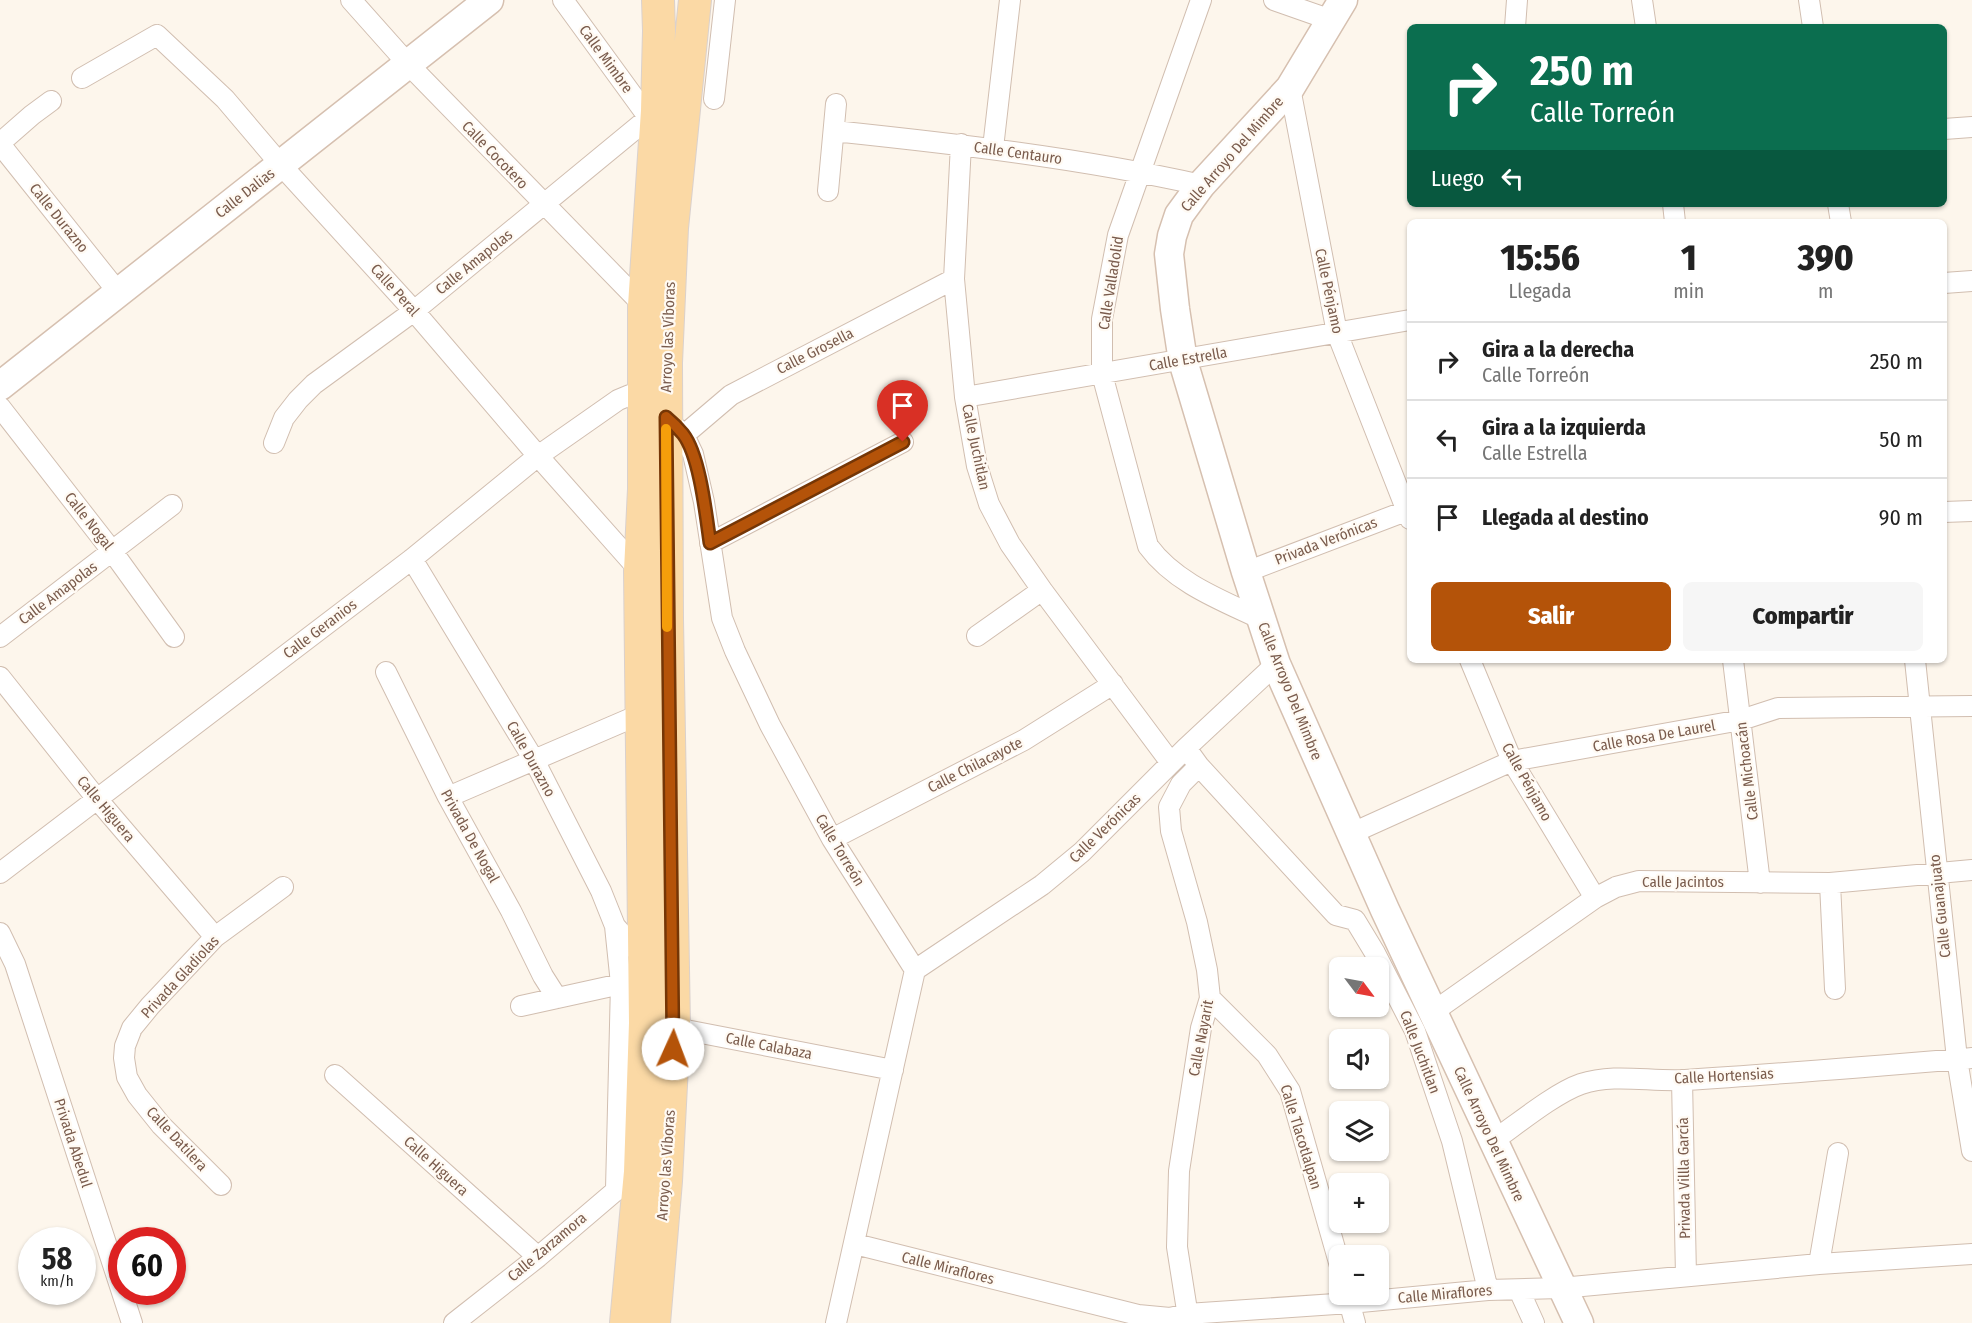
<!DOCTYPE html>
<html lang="es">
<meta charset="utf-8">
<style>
body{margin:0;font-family:"Fira Sans Condensed",sans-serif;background:#f6f6f6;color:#222;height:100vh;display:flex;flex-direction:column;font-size:22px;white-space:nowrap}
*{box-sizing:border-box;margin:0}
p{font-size:20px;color:#767676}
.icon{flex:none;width:33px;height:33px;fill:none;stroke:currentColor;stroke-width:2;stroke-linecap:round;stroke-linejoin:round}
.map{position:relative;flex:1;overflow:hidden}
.drawer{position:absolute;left:1407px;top:219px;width:540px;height:444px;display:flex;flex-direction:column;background:#fff;border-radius:9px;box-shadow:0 2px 4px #0004}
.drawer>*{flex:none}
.hud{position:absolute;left:1407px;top:24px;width:540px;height:183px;border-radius:9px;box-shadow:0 2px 4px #0004;background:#0b6e4f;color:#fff;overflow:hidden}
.needle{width:39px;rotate:122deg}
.fabs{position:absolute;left:1329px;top:957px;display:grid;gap:12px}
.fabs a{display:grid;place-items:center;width:60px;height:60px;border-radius:9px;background:#fff;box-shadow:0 2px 4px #0004;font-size:30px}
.speed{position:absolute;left:18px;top:1227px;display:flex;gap:12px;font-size:30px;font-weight:700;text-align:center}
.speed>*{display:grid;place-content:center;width:78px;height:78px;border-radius:50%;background:#fff;box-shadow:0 2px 4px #0004;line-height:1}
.speed small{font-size:15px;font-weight:400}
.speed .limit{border:9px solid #d22;background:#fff;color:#111}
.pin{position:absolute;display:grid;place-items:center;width:51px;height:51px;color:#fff;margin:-62px -26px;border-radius:50% 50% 50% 0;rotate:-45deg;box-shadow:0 0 6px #0007}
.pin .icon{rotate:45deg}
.me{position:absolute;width:66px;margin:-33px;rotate:2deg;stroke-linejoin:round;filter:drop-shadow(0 0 4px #0008)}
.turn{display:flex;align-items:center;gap:21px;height:126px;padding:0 24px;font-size:27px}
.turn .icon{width:78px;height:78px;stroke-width:2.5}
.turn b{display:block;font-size:42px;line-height:51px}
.then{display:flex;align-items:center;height:57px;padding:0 24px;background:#0003;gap:12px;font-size:22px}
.eta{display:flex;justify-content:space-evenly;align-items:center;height:102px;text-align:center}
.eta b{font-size:36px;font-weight:800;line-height:42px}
.action{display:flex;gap:12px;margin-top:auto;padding:12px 24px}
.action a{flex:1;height:69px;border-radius:9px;background:#b45309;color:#fff;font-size:24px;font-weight:800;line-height:69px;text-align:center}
.action a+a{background:#f6f6f6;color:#222}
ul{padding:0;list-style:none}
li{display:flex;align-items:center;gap:18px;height:78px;padding:0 24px;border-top:2px solid #e0e0e0}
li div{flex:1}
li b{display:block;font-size:22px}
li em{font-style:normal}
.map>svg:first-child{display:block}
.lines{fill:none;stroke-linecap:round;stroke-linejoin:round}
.street-casing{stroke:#d1beb0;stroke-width:22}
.secondary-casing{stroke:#d6c0b0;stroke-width:31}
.primary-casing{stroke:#dad1cd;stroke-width:34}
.street{stroke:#fff;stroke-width:20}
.secondary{stroke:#fff;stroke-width:28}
.primary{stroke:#fbd9a5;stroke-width:32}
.route-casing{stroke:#753606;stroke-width:15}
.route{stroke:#b45309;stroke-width:10}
.slow{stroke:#f59e0b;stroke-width:10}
.labels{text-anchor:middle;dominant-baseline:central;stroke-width:4.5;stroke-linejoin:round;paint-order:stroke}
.street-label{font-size:15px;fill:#7a5c4d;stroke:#fffaf3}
</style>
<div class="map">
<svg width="1972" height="1323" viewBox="0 0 1972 1323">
<rect width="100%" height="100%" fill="#fdf6ec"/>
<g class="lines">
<g class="street-casing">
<path id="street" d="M351 0 408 64 644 306
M563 0 649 118
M1201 0 1118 235 1102 319V374L1148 546C1175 583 1221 600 1261 619
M1274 0 1331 20
M1642 0 1646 27
M1809 0 1813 27
M1515 27 1517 0
M82 78 157 35 225 99 281 165 414 311 538 456 640 571
M1290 88 1337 333 1410 519
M714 99 725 0
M1944 129 1972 127
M834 131C957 144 1080 158 1201 185
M0 143 32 115 51 101
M0 144 118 292
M961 144 954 279 965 397 977 466 989 504 1010 544 1042 590 1171 763
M993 148 1010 0
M828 191 836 104
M1673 204 1675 222
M1838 204 1841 222
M1944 283 1972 281
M965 397 1410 320
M0 407 112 551 174 637
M684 435 731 395 954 279
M274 443 284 418 298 400 314 384 414 311 657 111
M1944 512 1972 511
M710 543 903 442
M412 559 534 760 601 891 615 926 645 960
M1246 572 1406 511
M977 636 1042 590
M0 637 172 505
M1470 660 1512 761 1595 898
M1733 660 1760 883
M1915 660 1957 1059 1972 1151
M386 672 448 797 511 911 543 976 557 998
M0 677 97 799 215 937
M1186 748 1199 766 1336 915 1355 920 1375 953 1415 1031 1452 1141 1488 1290
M448 797 641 714
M1350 834 1512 761 1741 720 1778 708 1972 706
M832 839 1024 740 1113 684
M0 873 412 559 538 456 618 400 630 395 643 397 684 435 693 454 704 502 722 618 735 651 770 725 832 839 915 970 836 1323
M1830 883 1835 989
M615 926 621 984 616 1189
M0 933 15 964 132 1323
M915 970 1042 885 1082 852 1186 748 1276 664
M1210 998 1267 1055 1290 1091 1340 1266
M521 1006 621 984
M1433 1012 1595 898 1616 887 1639 881 1830 883 1972 870
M665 1026 893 1070
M335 1075 538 1257
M1682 1080 1686 1276
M1493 1141C1516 1125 1555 1093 1581 1084 1615 1073 1649 1082 1685 1080 1781 1074 1876 1066 1972 1058
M221 1185 161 1125 137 1095 127 1077 124 1058 125 1046 132 1028 150 1006 215 937 283 887
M855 1244 1138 1315 1170 1318 1187 1314 1350 1303 1488 1290 1561 1288 1819 1264 1972 1254
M1819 1264 1838 1153
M1519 1290 1534 1323
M1347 1294 1355 1323
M454 1323 538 1257 626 1182
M1189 1323 1177 1247 1179 1171 1201 1028 1210 998 1207 970 1197 922 1171 831 1169 807 1181 784 1199 766"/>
</g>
<g class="secondary-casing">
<path id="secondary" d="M1343 0 1290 88 1201 185 1179 215 1172 236 1169 254 1175 309 1183 361 1246 572 1276 664 1385 910 1579 1323
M0 386 489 0"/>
</g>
<g class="primary-casing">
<path id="primary" d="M626 1323 640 1172 645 1023 640 571 644 489V306L657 111 659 31 658 0
M654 1323 666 1181 674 1027 667 619 666 363 672 228 695 0"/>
</g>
<use href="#street" class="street"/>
<use href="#secondary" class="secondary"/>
<use href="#primary" class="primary"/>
</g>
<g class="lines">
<g class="route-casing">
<path id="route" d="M673 1049 666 417C672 422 678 428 683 434 700 456 706 515 710 543L903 442"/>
</g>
<use href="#route" class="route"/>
<path class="slow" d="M666 429 667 627"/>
</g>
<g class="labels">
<g class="street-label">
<text transform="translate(606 59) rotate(54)">Calle Mimbre</text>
<text transform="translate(1018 153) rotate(8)">Calle Centauro</text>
<text transform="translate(1232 154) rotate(-49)">Calle Arroyo Del Mimbre</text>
<text transform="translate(495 155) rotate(46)">Calle Cocotero</text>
<text transform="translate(245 193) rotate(-38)">Calle Dalias</text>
<text transform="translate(59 218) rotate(51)">Calle Durazno</text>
<text transform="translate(474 262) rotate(-39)">Calle Amapolas</text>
<text transform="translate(1111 283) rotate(-81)">Calle Valladolid</text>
<text transform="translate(395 290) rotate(48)">Calle Peral</text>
<text transform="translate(1329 291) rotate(78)">Calle Pénjamo</text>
<text transform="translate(668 337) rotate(-88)">Arroyo las Víboras</text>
<text transform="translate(815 351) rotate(-27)">Calle Grosella</text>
<text transform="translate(1188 359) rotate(-10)">Calle Estrella</text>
<text transform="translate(976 447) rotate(78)">Calle Juchitlan</text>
<text transform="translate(89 521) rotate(52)">Calle Nogal</text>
<text transform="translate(1326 541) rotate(-21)">Privada Verónicas</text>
<text transform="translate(58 593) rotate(-37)">Calle Amapolas</text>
<text transform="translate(320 629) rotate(-37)">Calle Geranios</text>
<text transform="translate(1290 691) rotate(68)">Calle Arroyo Del Mimbre</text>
<text transform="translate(1654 736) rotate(-10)">Calle Rosa De Laurel</text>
<text transform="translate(531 759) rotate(61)">Calle Durazno</text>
<text transform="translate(975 765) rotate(-27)">Calle Chilacayote</text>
<text transform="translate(1747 771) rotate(-97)">Calle Michoacán</text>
<text transform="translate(1527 782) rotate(61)">Calle Pénjamo</text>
<text transform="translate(106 809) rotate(50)">Calle Higuera</text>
<text transform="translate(1105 828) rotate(-44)">Calle Verónicas</text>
<text transform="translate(470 836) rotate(61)">Privada De Nogal</text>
<text transform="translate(840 850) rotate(59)">Calle Torreón</text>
<text x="1683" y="882">Calle Jacintos</text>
<text transform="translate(1940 906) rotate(-96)">Calle Guanajuato</text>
<text transform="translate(180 977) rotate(-47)">Privada Gladiolas</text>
<text transform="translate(1201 1038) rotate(-79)">Calle Nayarit</text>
<text transform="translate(769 1046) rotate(11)">Calle Calabaza</text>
<text transform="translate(1420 1052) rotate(69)">Calle Juchitlan</text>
<text transform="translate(1724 1076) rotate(-3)">Calle Hortensias</text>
<text transform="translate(1489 1134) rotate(65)">Calle Arroyo Del Mimbre</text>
<text transform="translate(1301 1137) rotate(73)">Calle Tlacotlalpan</text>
<text transform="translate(177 1139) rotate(47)">Calle Datilera</text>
<text transform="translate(73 1143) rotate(72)">Privada Abedul</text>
<text transform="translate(666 1165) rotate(-86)">Arroyo las Víboras</text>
<text transform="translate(436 1166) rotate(42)">Calle Higuera</text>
<text transform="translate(1684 1178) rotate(-91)">Privada Villla García</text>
<text transform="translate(547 1247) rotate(-40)">Calle Zarzamora</text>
<text transform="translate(948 1268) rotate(14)">Calle Miraflores</text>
<text transform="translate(1445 1294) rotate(-5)">Calle Miraflores</text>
</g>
</g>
</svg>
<div class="fabs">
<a><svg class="needle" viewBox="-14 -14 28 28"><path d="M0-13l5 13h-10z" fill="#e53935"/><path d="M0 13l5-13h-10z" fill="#767676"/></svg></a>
<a><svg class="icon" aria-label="sound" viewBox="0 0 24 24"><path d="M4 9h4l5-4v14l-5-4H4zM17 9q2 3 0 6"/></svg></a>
<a><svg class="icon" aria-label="layers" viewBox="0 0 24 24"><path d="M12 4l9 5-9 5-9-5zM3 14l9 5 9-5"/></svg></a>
<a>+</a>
<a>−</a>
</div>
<div class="speed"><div>58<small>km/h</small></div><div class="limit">60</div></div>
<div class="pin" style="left:903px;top:442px;background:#d93025"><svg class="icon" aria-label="arrive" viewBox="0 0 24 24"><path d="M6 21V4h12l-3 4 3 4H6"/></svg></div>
<svg class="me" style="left:673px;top:1049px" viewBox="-20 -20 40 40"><circle r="19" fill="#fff"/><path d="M0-13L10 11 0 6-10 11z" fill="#b45309"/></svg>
<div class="hud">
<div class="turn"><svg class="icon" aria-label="right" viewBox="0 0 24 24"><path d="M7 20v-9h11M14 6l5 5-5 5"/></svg><div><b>250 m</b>Calle Torreón</div></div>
<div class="then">Luego<svg class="icon" aria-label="left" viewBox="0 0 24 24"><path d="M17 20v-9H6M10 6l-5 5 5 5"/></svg></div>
</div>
<section class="drawer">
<div class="eta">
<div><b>15:56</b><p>Llegada</p></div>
<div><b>1</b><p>min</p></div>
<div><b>390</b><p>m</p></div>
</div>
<ul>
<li><svg class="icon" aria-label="right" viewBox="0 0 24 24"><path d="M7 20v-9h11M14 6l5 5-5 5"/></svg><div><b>Gira a la derecha</b><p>Calle Torreón</p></div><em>250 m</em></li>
<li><svg class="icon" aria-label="left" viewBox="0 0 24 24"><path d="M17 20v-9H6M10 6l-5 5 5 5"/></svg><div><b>Gira a la izquierda</b><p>Calle Estrella</p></div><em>50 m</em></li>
<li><svg class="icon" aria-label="arrive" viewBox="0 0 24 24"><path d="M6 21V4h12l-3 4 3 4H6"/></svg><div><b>Llegada al destino</b></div><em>90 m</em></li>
</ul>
<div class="action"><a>Salir</a><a>Compartir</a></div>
</section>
</div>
